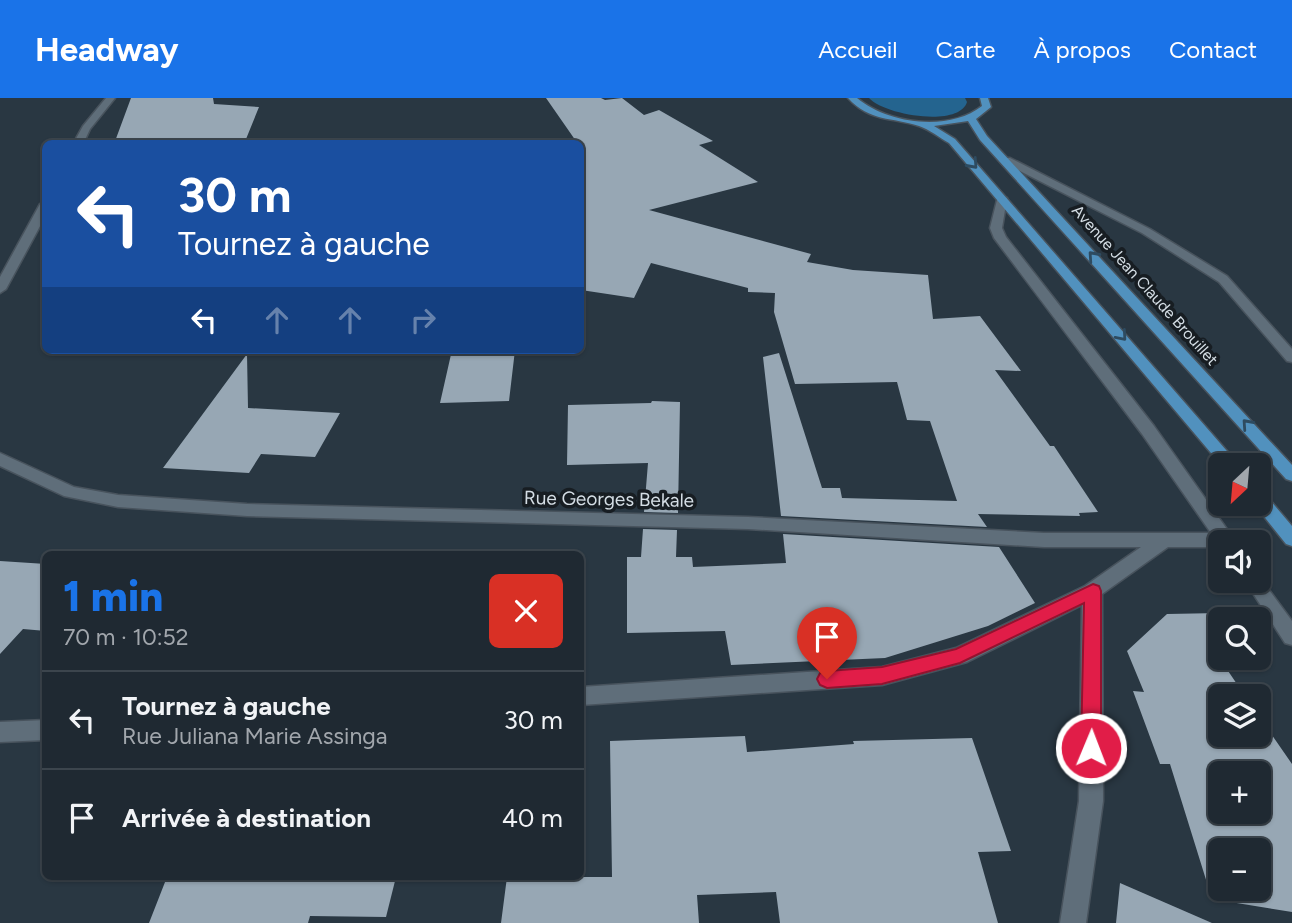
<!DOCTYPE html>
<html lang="fr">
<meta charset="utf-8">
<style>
body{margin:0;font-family:Figtree,sans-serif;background:#27313a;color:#f1f3f6;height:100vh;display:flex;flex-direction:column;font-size:26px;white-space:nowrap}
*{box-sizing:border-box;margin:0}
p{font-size:23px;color:#a1a6ac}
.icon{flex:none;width:38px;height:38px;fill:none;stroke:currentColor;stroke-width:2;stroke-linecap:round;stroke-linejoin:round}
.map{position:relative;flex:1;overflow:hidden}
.drawer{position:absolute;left:42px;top:453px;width:542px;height:329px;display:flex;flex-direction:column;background:#1f2932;border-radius:10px;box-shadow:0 2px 5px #0004,0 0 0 2px #3c454d}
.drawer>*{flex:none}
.guide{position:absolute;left:42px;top:42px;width:542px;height:214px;border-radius:10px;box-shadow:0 2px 5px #0004,0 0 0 2px #3c454d;background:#1a4fa0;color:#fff;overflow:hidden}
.needle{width:46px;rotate:206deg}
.controls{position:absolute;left:1208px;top:355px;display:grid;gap:14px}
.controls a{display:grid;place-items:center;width:63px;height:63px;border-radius:10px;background:#1f2932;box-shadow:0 2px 5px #0004,0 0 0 2px #3c454d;font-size:35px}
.pin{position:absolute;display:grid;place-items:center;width:60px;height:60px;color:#fff;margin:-72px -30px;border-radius:50% 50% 50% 0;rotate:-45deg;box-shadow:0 0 7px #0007}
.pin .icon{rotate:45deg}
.me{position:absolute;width:77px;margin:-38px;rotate:1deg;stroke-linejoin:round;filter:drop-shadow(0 0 5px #0008)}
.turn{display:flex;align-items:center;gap:24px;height:147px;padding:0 21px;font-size:32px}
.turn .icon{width:91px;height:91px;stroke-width:2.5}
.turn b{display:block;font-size:49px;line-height:60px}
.lanes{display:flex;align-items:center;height:66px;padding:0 21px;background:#0003;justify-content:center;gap:35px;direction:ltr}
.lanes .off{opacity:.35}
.round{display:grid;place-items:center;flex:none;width:74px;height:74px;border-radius:10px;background:#27313a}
.summary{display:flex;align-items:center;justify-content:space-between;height:119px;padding:0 21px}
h1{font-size:42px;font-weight:800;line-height:52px;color:#1a73e8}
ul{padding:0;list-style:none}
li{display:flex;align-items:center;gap:21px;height:98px;padding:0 21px;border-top:2px solid #3c454d}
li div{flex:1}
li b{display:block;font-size:26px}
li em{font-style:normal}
header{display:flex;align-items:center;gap:42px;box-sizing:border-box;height:98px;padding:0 35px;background:#1a73e8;color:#fff}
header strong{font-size:33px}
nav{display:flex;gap:38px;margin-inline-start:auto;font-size:24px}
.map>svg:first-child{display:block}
.green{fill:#24648f}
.building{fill:#97a7b4;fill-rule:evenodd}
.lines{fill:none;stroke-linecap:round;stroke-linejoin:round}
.street-casing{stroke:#48535d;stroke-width:3}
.primary-casing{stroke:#48535d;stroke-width:3}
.street{fill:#5f6e7a;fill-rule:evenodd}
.primary{fill:#5191be;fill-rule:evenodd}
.oneway{stroke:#2e4b60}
.route{fill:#e11d48;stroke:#92132f;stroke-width:2}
.labels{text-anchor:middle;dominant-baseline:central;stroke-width:7;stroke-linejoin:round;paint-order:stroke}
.far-street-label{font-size:16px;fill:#d4dde4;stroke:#171d22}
.street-label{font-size:19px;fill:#d4dde4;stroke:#171d22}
</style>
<header>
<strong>Headway</strong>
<nav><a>Accueil</a><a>Carte</a><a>À propos</a><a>Contact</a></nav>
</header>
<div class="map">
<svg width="1292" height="825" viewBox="0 0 1292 825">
<rect width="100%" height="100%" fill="#293742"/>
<path class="green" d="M869 0H965L967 4C959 30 884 17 869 0Z"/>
<path class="building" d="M131 0H213L214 6 259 9 244 46H114Z
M546 0H601L605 2 622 0 644 17 659 12 713 43 699 47 758 84 649 112 811 156 807 164 853 172 928 177 933 221 980 218 1021 273 995 272 1050 348H1054L1098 414 1079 415 1080 418 978 416 987 429 781 418 763 259 779 255 822 390H840L842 400 957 403 930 323 907 322 897 284 795 286 774 214 775 195 748 194V190L651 165 634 200 581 192V46H578Z
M452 252H515L509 303 440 305Z
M247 256 248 310 340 315 315 359 261 356 249 375 163 370Z
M652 303 680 304 678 415 644 414 648 365 567 367 568 307 651 305Z
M643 431 677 432 676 459H692L693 469 786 465 783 436 999 449 1035 505 988 528 885 560 731 567 725 533 627 535V459H641Z
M0 463 46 466V533L23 531 0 556Z
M1220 515V561L1245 598H1220V637H1258V617L1292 666V814L1212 801 1170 666H1160L1133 593 1144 594 1127 553 1167 516ZM1220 676H1258V714H1220ZM1220 752H1258V791H1220Z
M745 638 747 654 854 646 853 643 972 640 1011 753 978 754 998 825H780L776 794 697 797 699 825H501L507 779H612L610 643Z
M167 779H396L386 819 310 818 308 825H149Z
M1120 785 1212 825H1116Z"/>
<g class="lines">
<g class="street-casing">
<path id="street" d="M106 0H115L90 31 83 46H73L83 28Z
M1002 60H1010L1150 131 1227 178 1292 251V264L1287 263 1219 184 1142 135 1002 64Z
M998 98 1007 100 1002 130 1006 139 1154 328 1236 444H1220V449H1168L1102 496 1103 703 1086 825H1060L1079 703 1082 507 967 564 882 587 581 607V589L882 569 956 550 1085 488 1141 449H1044L748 431 247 418 118 409 64 398 0 368V355L74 389 118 397 247 406 748 419 1044 435H1211L1142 336 994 140 990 130Z
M46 103V117L6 191 0 195V179L40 106Z
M1258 477 1292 523V547L1285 545 1245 483H1258Z
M46 622V642L0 644V624Z"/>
</g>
<g class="primary-casing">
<path id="primary" d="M848 0H857C888 26 949 34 982 8L980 0H988L991 9 976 21 987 38 1292 367V383L1286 381 980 42 968 23 934 28 955 41 1240 368H1222L949 45C940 40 929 31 919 28 892 19 870 24 848 0Z
M1258 393 1264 395 1292 428V448L1286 446 1254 406H1258Z"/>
</g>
<use href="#street" class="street"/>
<use href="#primary" class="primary"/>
</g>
<defs><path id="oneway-chevron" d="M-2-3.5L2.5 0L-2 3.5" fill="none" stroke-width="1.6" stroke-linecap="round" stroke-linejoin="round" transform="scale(1.75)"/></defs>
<g class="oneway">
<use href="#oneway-chevron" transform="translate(973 66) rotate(48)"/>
<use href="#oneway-chevron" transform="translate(1093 158) rotate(-132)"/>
<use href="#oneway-chevron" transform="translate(1122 238) rotate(49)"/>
<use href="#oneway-chevron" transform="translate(1247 326) rotate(-132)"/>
</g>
<path class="route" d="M1093 486 1099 488 1101 493V650L1098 657 1091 660 1084 657 1081 650 1084 505 960 565 882 586 827 590 820 587 817 581 820 575 827 573 882 569 956 551Z"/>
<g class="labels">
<g class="far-street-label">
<text transform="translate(1145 187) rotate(48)">Avenue Jean Claude Brouillet</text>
</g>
<g class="street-label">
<text transform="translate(609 401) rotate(1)">Rue Georges Bekale</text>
</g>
</g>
</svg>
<div class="controls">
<a><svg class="needle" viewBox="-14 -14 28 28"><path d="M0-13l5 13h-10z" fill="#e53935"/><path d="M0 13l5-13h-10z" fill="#a1a6ac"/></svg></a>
<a><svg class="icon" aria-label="sound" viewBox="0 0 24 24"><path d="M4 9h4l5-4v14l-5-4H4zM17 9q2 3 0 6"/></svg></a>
<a><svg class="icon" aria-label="search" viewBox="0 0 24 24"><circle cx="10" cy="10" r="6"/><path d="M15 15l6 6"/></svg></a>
<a><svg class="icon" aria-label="layers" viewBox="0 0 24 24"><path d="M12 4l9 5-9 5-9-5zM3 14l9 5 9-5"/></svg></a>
<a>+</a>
<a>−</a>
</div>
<div class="pin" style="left:827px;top:581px;background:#d93025"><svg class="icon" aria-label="arrive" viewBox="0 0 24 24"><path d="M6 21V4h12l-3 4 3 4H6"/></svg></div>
<svg class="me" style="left:1091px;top:650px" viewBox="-20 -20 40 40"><circle r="17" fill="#e11d48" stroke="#fff" stroke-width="3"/><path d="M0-11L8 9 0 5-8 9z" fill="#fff"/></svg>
<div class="guide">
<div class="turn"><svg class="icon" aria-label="left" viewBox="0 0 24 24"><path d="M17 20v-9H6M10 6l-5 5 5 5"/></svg><div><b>30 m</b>Tournez à gauche</div></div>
<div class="lanes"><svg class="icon" aria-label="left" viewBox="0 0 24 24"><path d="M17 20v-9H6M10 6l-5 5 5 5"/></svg><svg class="icon off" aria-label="ahead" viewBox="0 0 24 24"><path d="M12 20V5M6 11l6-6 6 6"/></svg><svg class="icon off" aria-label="ahead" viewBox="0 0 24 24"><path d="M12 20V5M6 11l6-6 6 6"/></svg><svg class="icon off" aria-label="right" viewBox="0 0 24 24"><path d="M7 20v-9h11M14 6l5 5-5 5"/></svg></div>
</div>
<section class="drawer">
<div class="summary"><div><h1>1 min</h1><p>70 m · 10:52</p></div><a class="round" style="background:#d93025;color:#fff"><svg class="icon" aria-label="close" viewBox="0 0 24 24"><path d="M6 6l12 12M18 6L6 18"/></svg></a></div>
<ul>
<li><svg class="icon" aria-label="left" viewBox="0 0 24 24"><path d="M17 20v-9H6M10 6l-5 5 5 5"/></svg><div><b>Tournez à gauche</b><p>Rue Juliana Marie Assinga</p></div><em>30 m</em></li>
<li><svg class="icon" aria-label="arrive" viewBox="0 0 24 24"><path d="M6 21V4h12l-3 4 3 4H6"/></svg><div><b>Arrivée à destination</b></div><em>40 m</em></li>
</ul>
</section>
</div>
